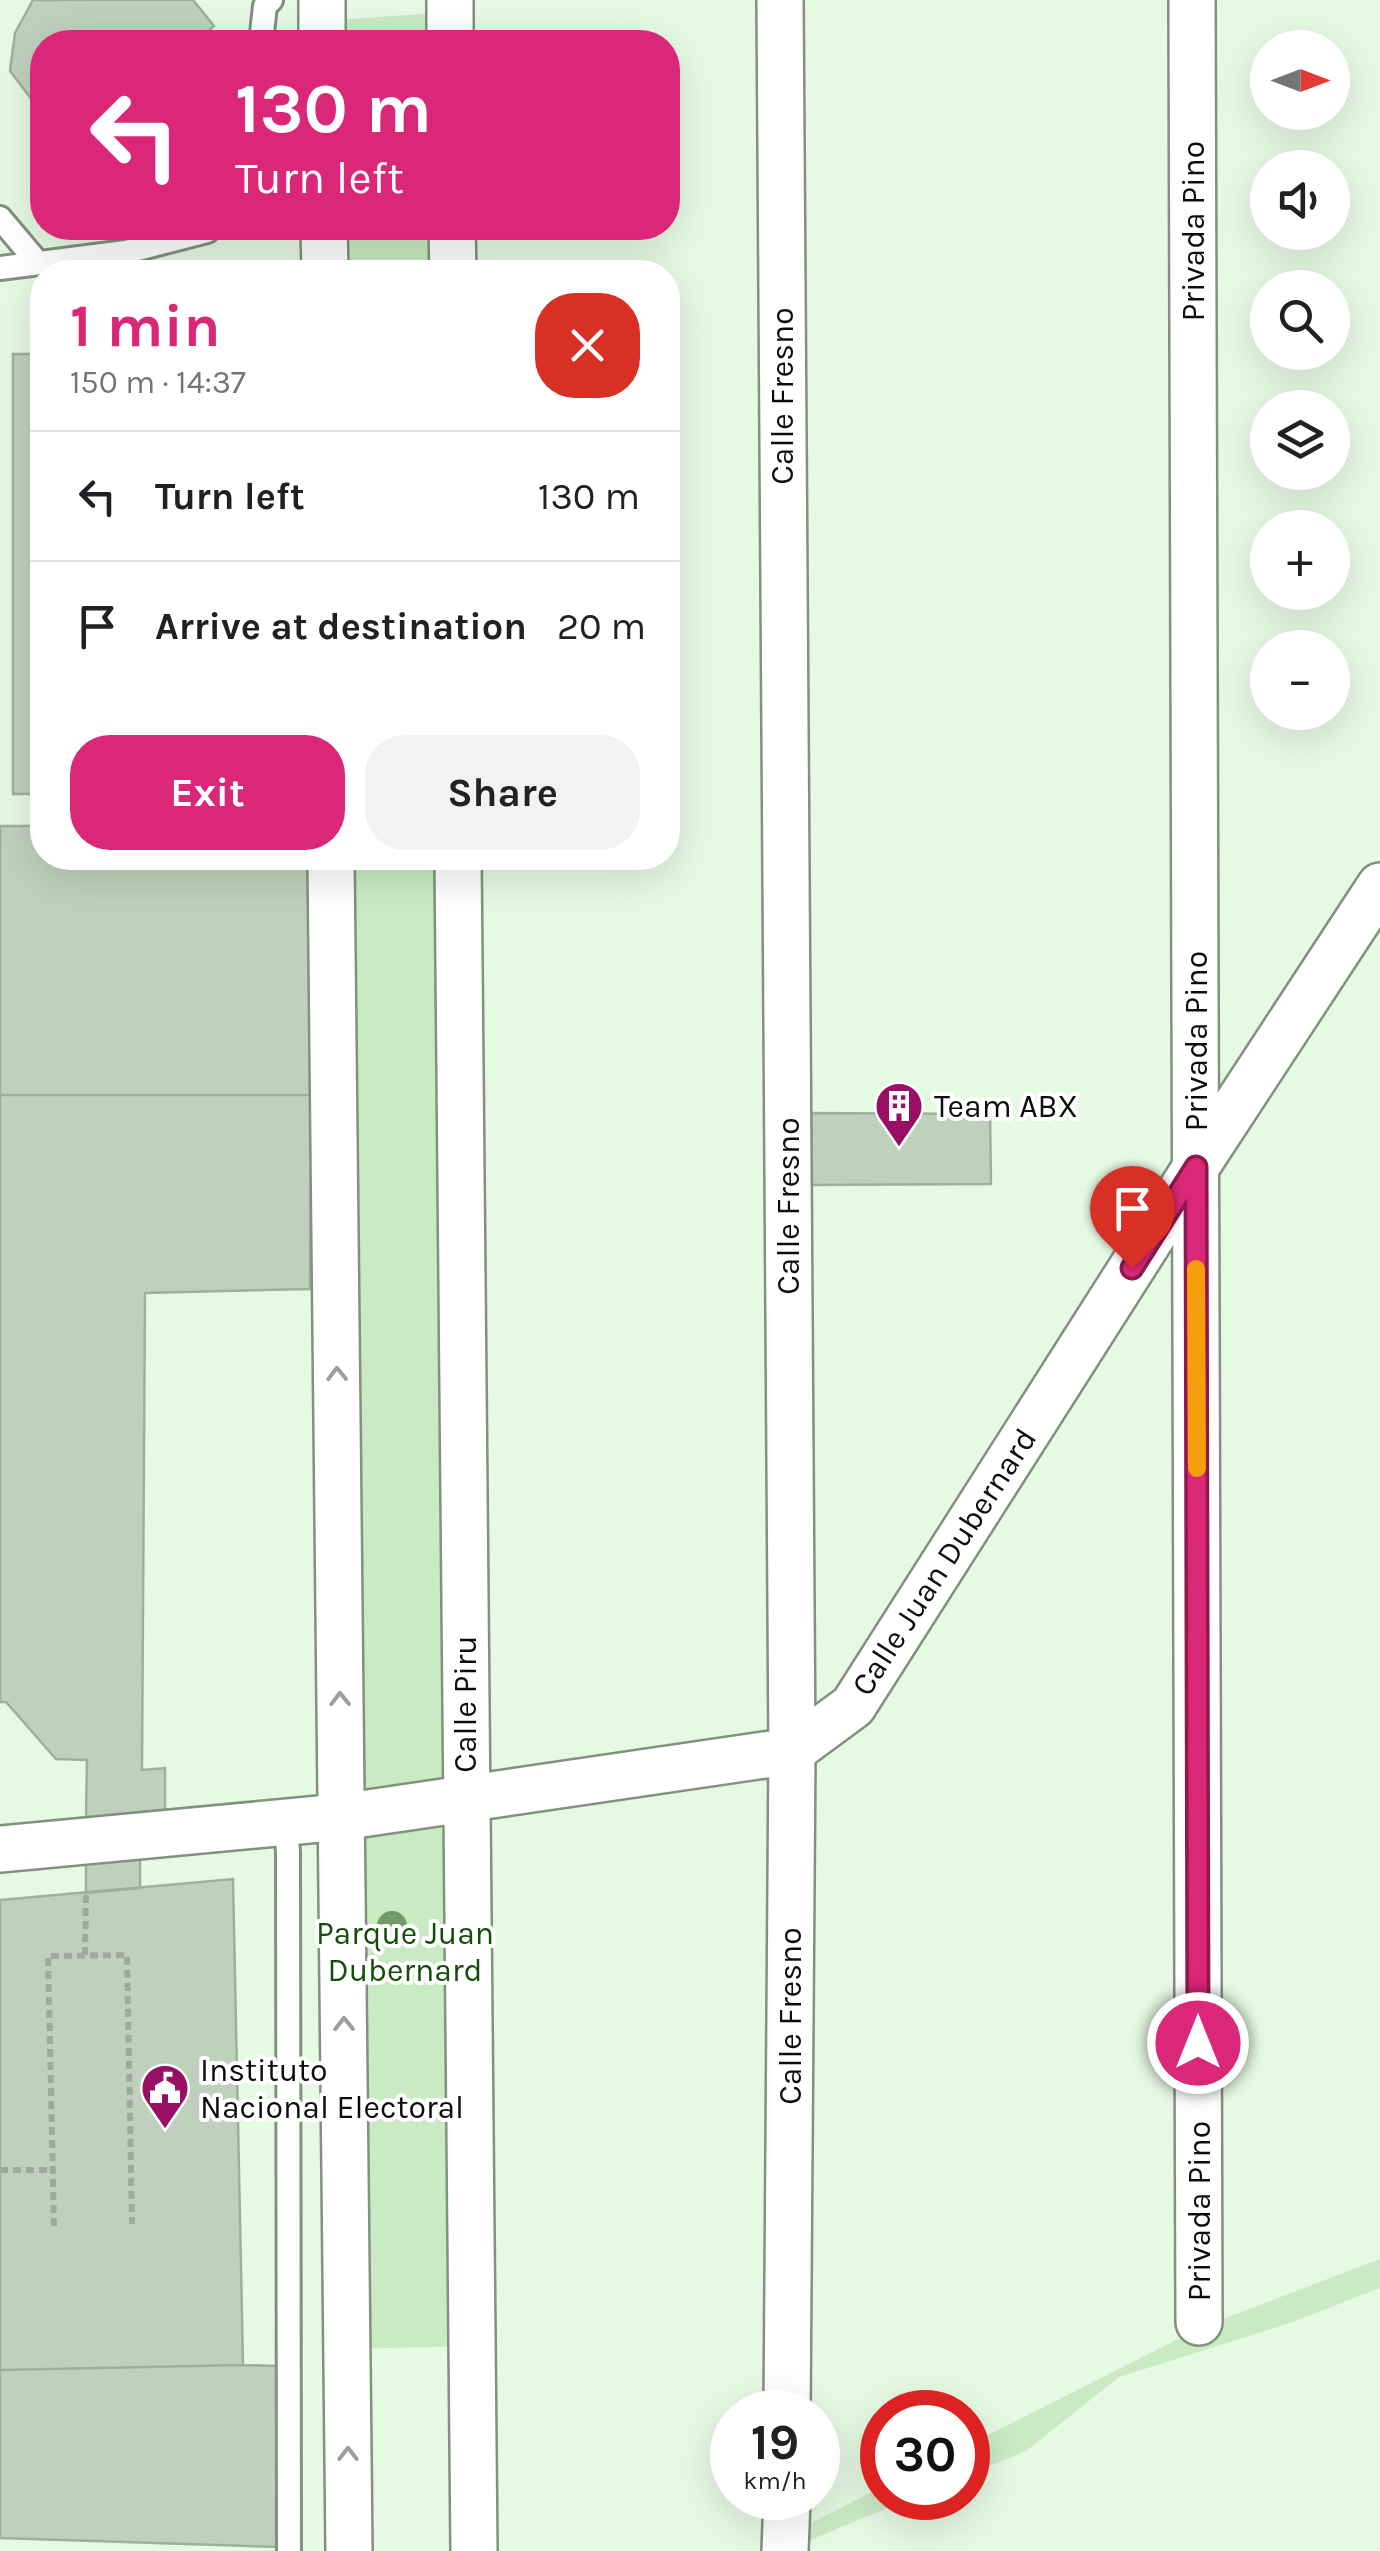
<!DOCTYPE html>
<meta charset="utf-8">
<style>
body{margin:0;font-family:Karla,sans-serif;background:#f2f2f2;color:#202124;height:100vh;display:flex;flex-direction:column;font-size:38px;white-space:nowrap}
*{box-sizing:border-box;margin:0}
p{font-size:32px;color:#757577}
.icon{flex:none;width:55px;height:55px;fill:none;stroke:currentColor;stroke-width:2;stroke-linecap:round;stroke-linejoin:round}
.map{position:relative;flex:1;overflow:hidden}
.details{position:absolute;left:30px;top:260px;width:650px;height:610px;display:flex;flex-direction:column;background:#fff;border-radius:40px;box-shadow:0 10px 40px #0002}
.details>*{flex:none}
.top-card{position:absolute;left:30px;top:30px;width:650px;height:210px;border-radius:40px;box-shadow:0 10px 40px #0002;background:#db2777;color:#fff;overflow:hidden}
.needle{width:65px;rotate:90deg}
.buttons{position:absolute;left:1250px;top:30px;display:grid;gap:20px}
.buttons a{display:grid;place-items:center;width:100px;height:100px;border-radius:50%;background:#fff;box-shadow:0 10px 40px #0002;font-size:50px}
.speed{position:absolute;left:710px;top:2390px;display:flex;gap:20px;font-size:50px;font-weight:700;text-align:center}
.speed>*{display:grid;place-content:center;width:130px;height:130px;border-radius:50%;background:#fff;box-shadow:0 10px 40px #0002;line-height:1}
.speed small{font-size:25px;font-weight:400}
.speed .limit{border:15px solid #d22;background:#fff;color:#111}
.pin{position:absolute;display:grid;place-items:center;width:85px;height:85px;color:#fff;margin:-102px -42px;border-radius:50% 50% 50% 0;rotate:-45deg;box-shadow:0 0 10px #0007}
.pin .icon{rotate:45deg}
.me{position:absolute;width:110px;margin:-55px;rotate:0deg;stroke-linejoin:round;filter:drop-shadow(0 0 8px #0008)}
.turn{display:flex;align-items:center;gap:35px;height:210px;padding:0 40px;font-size:45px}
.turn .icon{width:130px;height:130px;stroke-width:2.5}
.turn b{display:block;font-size:70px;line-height:85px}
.round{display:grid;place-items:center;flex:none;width:105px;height:105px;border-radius:40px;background:#f2f2f2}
.headline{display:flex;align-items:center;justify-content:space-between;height:170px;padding:0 40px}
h1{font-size:60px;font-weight:700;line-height:75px;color:#db2777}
.action{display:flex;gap:20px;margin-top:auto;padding:20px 40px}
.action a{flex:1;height:115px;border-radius:40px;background:#db2777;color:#fff;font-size:40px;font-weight:700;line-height:115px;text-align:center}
.action a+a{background:#f2f2f2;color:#202124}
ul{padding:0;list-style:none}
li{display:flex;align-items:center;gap:30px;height:130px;padding:0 40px;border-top:2px solid #e0e0e0}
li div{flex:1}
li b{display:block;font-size:38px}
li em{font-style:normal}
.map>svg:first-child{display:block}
.green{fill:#caeac4}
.building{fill:#bfd1bc;stroke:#9eb09b;stroke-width:2.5}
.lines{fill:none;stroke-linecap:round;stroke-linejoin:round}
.service-casing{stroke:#81927e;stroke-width:28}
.minor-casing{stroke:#81927e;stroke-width:50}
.path{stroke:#9dab9a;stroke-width:6;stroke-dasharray:8 5;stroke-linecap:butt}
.service{stroke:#fff;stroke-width:22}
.minor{stroke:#fff;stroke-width:45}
.tree{fill:#729a6b}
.oneway{stroke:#9d9f9c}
.route-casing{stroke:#8e194d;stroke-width:25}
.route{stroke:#db2777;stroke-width:18}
.slow{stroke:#f59e0b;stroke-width:18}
.labels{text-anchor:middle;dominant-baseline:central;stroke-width:8;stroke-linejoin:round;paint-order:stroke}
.street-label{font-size:32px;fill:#090f08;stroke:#fff}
.poi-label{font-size:32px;fill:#090f08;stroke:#fff;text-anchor:start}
.park-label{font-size:32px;fill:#144d09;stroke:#fff}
</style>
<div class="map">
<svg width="1380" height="2551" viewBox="0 0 1380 2551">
<rect width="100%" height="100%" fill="#e6f9e3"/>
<path class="green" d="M450 12V42H322V21Z
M324 228H452L453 272H325Z
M331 858H458L471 2346 348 2349Z
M1380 2259V2288L1293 2322 1119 2377 1026 2451 968 2475V2445L1202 2327Z
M882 2487V2498H912L798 2545 789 2534Z"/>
<path class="building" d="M33 0H193L214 26 197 42H42V113L10 71 15 33Z
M13 354H42V794H13Z
M0 826H42V858H311V1095H0Z
M0 1095H311L310 1289 145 1293 142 1770 165 1768V1815L86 1818 87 1760 56 1759 6 1702H0Z
M808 1113 990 1114 991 1184 808 1185Z
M140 1815V1888L86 1893V1818Z
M233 1879 243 2365 0 2370V1900Z
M243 2365 276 2366 279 2547 0 2538V2370Z"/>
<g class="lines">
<g class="service-casing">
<path id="service" d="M261 42 265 6 271 0
M0 218 38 263
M0 268 126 252 207 231 209 228
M285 1822 288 1851 289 2551"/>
</g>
<g class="minor-casing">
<path id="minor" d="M322 0V42
M450 0V42
M780 0 792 1751 787 2412
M1192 0 1199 2322
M324 228 325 272
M452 228 453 272
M331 858 349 2551
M458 858 474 2551
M0 1849 341 1817 792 1751 853 1706 1196 1167 1380 886
M785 2551 787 2498"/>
</g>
<path class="path" d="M85 1955 86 1893
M0 2170H53
M54 2226 48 1956 127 1955 132 2224"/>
<use href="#service" class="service"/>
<use href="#minor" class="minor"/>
</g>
<circle class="tree" cx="392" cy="1926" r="15"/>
<defs><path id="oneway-chevron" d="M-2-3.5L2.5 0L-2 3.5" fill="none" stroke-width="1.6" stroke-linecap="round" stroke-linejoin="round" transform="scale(2.5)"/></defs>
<g class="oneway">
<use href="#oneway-chevron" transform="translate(337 1374) rotate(-91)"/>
<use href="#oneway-chevron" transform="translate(340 1699) rotate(-91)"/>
<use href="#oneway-chevron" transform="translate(344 2024) rotate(-91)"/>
<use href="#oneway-chevron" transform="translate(348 2454) rotate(-90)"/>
</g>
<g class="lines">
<g class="route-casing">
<path id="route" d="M1132 1268 1196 1167 1198 2043"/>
</g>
<use href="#route" class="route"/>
<path class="slow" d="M1196 1269 1197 1468"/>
</g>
<defs>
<g id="building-pin" transform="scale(2.5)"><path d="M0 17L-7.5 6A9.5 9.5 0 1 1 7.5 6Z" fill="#990f63" stroke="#fff"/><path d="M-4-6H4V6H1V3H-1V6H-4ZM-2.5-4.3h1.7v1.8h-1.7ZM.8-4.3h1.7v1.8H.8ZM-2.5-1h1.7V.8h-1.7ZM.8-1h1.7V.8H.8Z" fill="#fff"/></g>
<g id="civic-pin" transform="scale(2.5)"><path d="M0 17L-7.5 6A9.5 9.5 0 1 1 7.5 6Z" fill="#990f63" stroke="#fff"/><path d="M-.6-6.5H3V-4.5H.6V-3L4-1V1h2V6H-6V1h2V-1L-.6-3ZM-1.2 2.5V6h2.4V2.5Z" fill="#fff"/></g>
</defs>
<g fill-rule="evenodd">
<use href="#building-pin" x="899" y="1106"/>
<use href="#civic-pin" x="165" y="2088"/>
</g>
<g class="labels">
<g class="street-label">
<text transform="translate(1193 231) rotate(-90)">Privada Pino</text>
<text transform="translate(782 396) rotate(-90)">Calle Fresno</text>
<text transform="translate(1196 1041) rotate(-90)">Privada Pino</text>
<text transform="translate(788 1206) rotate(-90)">Calle Fresno</text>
<text transform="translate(944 1562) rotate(-57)">Calle Juan Dubernard</text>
<text transform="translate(465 1704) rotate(-90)">Calle Piru</text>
<text transform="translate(790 2016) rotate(-90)">Calle Fresno</text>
<text transform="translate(1199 2211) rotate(-90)">Privada Pino</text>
</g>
<g class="poi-label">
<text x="934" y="1106">Team ABX</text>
<text x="200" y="2070">Instituto<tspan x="200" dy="37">Nacional Electoral</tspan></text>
</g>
<g class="park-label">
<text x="405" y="1933">Parque Juan<tspan x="405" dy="37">Dubernard</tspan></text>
</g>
</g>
</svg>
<div class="buttons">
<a><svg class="needle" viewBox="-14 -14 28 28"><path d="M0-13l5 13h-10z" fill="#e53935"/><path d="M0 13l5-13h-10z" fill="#757577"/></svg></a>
<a><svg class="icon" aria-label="sound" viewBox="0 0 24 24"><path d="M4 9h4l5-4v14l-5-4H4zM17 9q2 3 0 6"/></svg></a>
<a><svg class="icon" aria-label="search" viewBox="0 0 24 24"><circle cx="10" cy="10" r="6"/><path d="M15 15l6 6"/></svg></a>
<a><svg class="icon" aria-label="layers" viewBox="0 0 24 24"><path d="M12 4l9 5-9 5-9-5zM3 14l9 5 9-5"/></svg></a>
<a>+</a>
<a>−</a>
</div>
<div class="speed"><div>19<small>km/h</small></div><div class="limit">30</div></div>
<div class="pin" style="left:1132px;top:1268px;background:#d93025"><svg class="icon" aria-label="arrive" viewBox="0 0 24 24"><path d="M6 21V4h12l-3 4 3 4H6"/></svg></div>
<svg class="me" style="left:1198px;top:2043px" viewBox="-20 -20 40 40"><circle r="17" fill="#db2777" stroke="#fff" stroke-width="3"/><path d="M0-11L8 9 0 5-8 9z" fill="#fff"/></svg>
<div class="top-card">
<div class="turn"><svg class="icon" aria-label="left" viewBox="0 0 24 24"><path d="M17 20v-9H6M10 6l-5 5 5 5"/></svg><div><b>130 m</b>Turn left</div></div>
</div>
<section class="details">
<div class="headline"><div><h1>1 min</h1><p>150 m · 14:37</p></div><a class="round" style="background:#d93025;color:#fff"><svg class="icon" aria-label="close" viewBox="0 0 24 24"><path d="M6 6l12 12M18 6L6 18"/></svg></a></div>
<ul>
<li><svg class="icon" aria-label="left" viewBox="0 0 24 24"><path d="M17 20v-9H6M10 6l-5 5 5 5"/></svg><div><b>Turn left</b></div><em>130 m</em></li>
<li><svg class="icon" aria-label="arrive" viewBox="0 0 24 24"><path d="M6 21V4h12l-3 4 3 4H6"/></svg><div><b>Arrive at destination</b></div><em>20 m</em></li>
</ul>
<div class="action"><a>Exit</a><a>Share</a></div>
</section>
</div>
